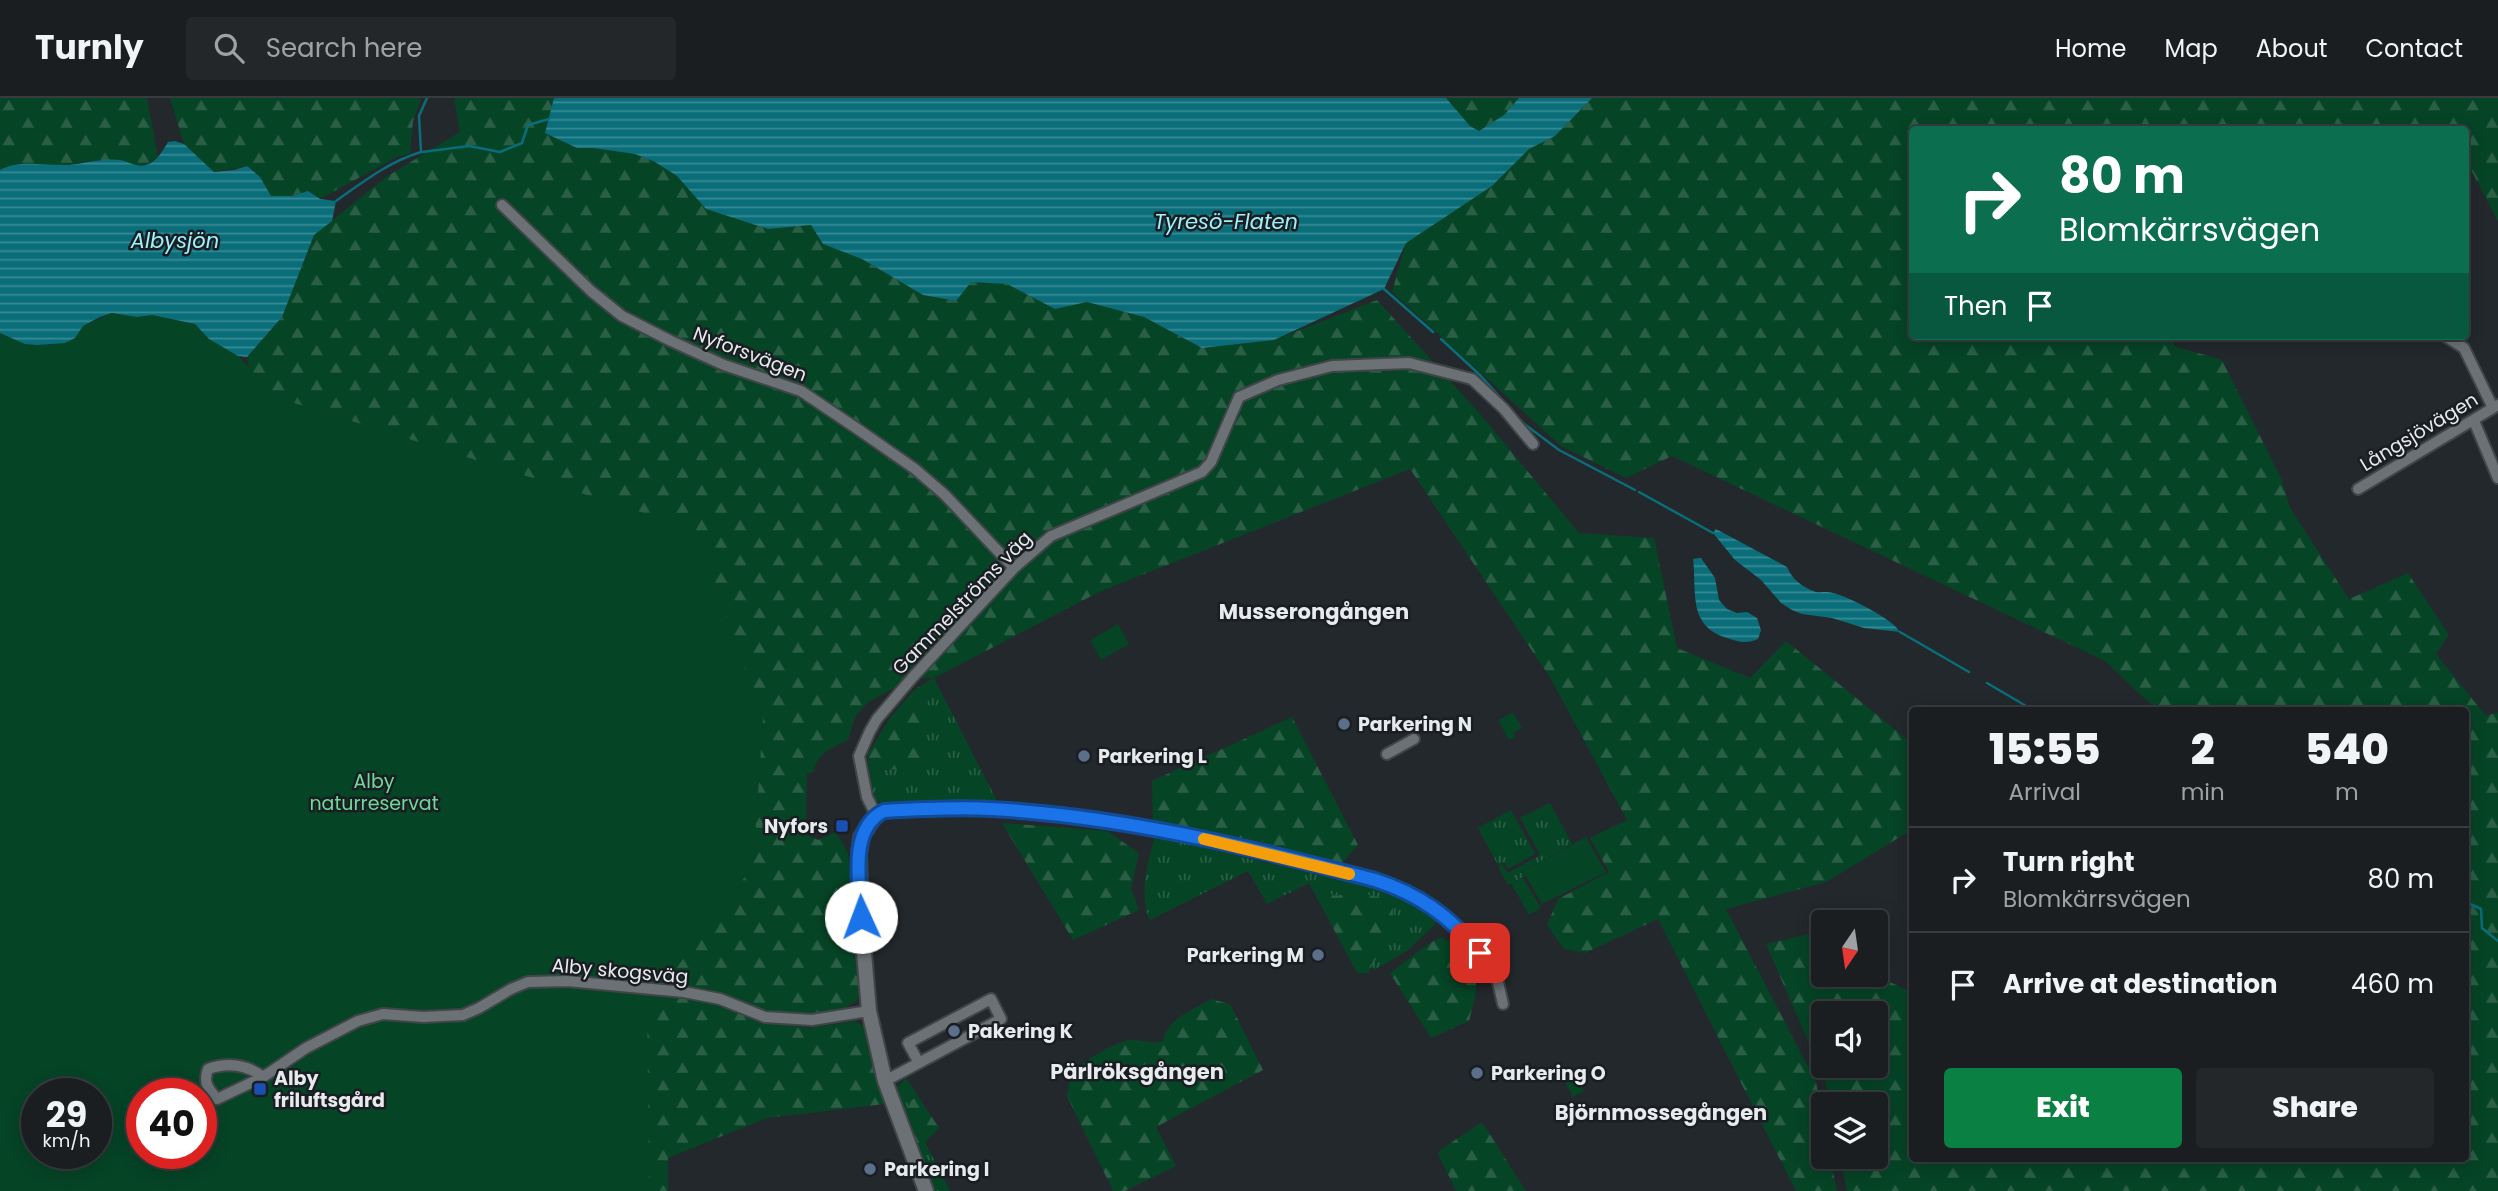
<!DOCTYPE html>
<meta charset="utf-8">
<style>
body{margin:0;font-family:Poppins,sans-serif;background:#23272a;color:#f1f3f6;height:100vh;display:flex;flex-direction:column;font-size:26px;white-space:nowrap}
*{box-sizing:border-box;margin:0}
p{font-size:23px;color:#9fa2a5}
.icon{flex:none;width:38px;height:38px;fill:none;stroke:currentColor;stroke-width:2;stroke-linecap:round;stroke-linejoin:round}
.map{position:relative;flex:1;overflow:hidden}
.sheet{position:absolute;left:1909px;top:609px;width:560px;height:455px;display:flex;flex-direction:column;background:#1a1e21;border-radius:7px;box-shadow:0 4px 18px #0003,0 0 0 2px #383c3f}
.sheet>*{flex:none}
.hud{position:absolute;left:1909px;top:28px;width:560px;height:214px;border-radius:7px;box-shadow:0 4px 18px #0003,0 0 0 2px #383c3f;background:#0b6e4f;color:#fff;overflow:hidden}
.needle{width:46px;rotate:193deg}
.controls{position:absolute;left:1811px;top:812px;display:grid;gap:14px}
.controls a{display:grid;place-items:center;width:77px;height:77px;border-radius:7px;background:#1a1e21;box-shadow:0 4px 18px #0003,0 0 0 2px #383c3f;font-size:35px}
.speed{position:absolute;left:21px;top:980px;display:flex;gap:14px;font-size:35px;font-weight:700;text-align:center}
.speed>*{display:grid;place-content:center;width:91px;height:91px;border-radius:50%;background:#1a1e21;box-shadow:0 4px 18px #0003,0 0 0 2px #383c3f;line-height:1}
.speed small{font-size:18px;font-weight:400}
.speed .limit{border:10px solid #d22;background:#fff;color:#111}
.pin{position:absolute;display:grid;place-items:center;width:60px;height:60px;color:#fff;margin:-30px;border-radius:14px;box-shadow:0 4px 10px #0006}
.me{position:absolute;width:77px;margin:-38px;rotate:358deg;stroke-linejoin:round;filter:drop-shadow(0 0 5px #0008)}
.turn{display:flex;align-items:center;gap:24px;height:147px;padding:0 35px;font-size:32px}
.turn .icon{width:91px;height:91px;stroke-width:2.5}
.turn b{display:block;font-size:49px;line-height:60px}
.then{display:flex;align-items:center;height:66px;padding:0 35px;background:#0003;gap:14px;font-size:26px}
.eta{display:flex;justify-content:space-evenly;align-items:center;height:119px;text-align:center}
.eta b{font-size:42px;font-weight:800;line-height:49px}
.cta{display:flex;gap:14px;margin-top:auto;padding:14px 35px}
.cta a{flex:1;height:80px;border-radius:7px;background:#0b8043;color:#fff;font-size:28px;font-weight:800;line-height:80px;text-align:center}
.cta a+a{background:#23272a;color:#f1f3f6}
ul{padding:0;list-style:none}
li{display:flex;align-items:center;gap:21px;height:105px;padding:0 35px;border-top:2px solid #383c3f}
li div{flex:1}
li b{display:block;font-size:26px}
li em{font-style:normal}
header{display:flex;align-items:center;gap:42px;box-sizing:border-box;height:98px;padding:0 35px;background:#1a1e21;border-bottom:2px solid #383c3f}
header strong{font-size:33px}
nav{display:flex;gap:38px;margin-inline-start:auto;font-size:24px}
.search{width:490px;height:63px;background:#23272a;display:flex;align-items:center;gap:18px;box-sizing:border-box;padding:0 24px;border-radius:7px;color:#9fa2a5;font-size:26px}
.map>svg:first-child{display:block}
.grass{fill:url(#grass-tufts)}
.forest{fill:url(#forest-firs);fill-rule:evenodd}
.green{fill:#064426;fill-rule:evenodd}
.water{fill:url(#water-rules)}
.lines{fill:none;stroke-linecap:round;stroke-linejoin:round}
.stream{stroke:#096e79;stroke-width:2.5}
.street-casing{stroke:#414548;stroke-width:14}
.secondary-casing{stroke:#414548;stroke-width:18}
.street{stroke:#6b7175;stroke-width:10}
.secondary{stroke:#6b7175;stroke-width:14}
.route-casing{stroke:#114b97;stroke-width:18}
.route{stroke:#1a73e8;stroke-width:12}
.slow{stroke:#f59e0b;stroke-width:12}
.service-dot{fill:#5c6f8a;stroke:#1a1e22;stroke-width:2.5}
.transit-dot{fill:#1a4fb4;stroke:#1a1e22;stroke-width:2.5}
.labels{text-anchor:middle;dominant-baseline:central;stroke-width:5;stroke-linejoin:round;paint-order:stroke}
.street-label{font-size:19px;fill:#e8ebee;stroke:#1a1e22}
.poi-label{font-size:19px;font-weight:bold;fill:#e8ebee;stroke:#1a1e22;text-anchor:start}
.park-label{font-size:19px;fill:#6fd89a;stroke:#1a1e22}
.water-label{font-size:21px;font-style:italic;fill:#a0f1fc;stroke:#1a1e22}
.neighbourhood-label{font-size:21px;font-weight:bold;fill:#e8ebee;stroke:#1a1e22}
</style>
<header>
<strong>Turnly</strong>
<div class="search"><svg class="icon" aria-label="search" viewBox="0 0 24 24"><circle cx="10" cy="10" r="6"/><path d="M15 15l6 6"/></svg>Search here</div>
<nav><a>Home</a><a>Map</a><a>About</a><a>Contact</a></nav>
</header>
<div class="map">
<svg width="2498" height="1093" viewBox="0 0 2498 1093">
<defs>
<pattern id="grass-tufts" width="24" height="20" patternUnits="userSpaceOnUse" patternTransform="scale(1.75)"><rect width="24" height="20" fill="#064426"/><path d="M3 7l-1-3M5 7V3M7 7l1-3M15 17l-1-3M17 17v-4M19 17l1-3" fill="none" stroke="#2a5f46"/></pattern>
<pattern id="forest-firs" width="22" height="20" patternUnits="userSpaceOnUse" patternTransform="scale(1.75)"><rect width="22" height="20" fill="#064426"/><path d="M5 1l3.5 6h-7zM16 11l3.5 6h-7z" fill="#2a5f46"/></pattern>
<pattern id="water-rules" width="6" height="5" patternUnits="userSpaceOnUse" patternTransform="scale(1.75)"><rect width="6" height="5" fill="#096e79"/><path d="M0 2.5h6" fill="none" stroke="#398a93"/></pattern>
</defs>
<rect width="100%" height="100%" fill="#23282c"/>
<path class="grass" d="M934 580 998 705H885L877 703 873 696 869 671 917 672 926 609Z
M1550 705 1572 746 1523 773 1525 778 1508 787 1498 769 1502 766 1507 774H1510L1540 757 1520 720Z
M1511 712 1535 756 1508 771 1504 764 1498 767 1478 730Z
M1155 738 1369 789 1416 807 1432 817 1436 822 1435 826 1407 853 1374 872 1371 868 1385 844 1391 802 1356 794 1335 798 1325 793 1316 785H1309L1267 806 1248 773 1150 822C1138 798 1148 763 1155 738Z
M906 980 918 998 910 1003 907 1023 897 989Z
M925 1044 950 1093H933L916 1047Z"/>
<path class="forest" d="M0 0H147L158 59 146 67 138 68 120 62H100L58 68 25 66 0 72Z
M170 0H421L413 23 410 56 397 59 320 101 308 93 292 98H271L260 79 247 68 214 74 184 46Z
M454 0H554L546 35 577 50H593L635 56 655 64 677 78 706 111 768 131 811 127 823 146 862 161 923 197 956 203 970 184 1007 186 1055 211 1087 204 1144 219 1202 250 1274 242 1377 202 1480 316 1579 435 1654 440 1677 550 1750 580 1786 543 1913 646V731L1826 784 1726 811 1816 984 1823 1023 1824 1059H1830L1837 1093H1796L1658 821 1585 855 1564 851 1547 827 1558 801 1609 774 1590 740 1627 722 1551 581 1410 371 1099 494 934 580 926 609 925 655 917 672 869 671 868 656 889 621 914 592 933 580H912L867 605 855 619 848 642C831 650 818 655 813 674L807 676 806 736 818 742 836 734 848 755 860 894 857 903C851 906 844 911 838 913 782 927 682 895 625 883L263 334 247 259 282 219 314 137 386 79 460 34Z
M1446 0H1519L1504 17 1479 33 1470 28Z
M1592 0H2498V123L2468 66H2466V32H1913V238H2173L2174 248 2222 262 2281 380 2290 410 2349 501 2408 475 2449 537 2436 556 2486 618 2498 614V1093H1847L1840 1059H1876V1006H1830L1825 982 1766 846 1814 835 1823 829 1824 877H1876V874L1884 881 1913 895V1060H2466V612H2157L2105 563 1672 358 1626 380 1561 348 1392 194 1406 145 1492 88 1529 51 1555 38ZM1824 915H1876V968H1824Z
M1292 619 1358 747 1341 766 1153 726 1152 683Z
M1002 725 1107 733 1139 755 1131 790 1139 812 1073 842Z
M1309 785H1316L1325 793 1335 798 1356 794 1391 802C1399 828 1380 853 1368 875H1357Z
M1440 840C1449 841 1453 845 1458 851 1482 881 1478 888 1469 923L1431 940 1390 875 1430 845Z
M625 894 711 903 763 924 810 930 855 923 866 931 875 979 884 1006 767 1020 668 1060V1093H617Z
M1211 901 1230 906 1263 972 1156 1029 1176 1068 1125 1093H1113L1067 998C1068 989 1070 979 1076 972 1084 962 1118 943 1130 942 1144 941 1149 947 1163 943 1167 921 1193 912 1211 901Z
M918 998 939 1030 925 1044 916 1047 907 1023 910 1003Z
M1482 1024 1526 1093H1456L1438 1056 1440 1052Z"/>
<path class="green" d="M112 215 137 219 152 217 195 226 209 241 238 258 248 268 272 298 695 431 763 621 753 768 647 909 649 1093H0V235L26 246 37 247 75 240 83 228ZM37 996H96V1055H37ZM142 996H201V1055H142Z
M1118 526 1129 546 1101 562 1090 542Z
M1513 614 1522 630 1513 635 1515 639 1509 642 1498 622Z
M1586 739 1606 774 1542 806 1523 773Z
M1523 780 1541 810 1529 817 1511 785Z
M1574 974 1584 993 1573 999 1563 980Z"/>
<path class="water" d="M554 0H1446L1470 28 1479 33 1504 17 1519 0H1592L1555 38 1529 51 1492 88 1406 145 1384 191 1274 242 1202 250 1144 219 1087 204 1055 211 1007 186 971 184 956 203 923 197 862 161 823 146 811 127 768 131 706 111 677 78 655 64 635 56 593 50H577L545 35Z
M175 43 184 46 214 74 234 72 247 68 260 79 271 98H292L308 93 320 101 336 103 332 123 314 137 282 219 247 259 238 258 209 241 195 226 152 217 137 219 112 215 100 219 83 228 75 240 65 245 37 247 25 246 0 235V72C18 62 40 67 59 67 79 68 99 59 120 62 128 63 137 70 146 67 157 64 163 52 168 44Z
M1716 431 1787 469C1792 481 1803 490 1816 494 1821 495 1827 493 1833 495 1847 498 1893 521 1900 534L1864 530 1832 520 1802 516 1792 512 1781 505 1761 482 1735 462 1713 435Z
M1701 460 1715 480 1719 502 1727 511 1737 515 1747 514 1757 520 1761 532 1758 541C1747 546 1738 544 1727 540 1687 528 1697 493 1693 461Z"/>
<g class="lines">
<path class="stream" d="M422 54 469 48 500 54 522 45 528 27 549 21
M336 103C363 84 388 64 421 54L419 18 427 0
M1384 191 1433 234
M1441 241 1480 277 1523 325 1559 352 1635 392
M1639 394 1713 435
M1900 534 1969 574
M1987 585 2033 612
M2466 804 2481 811 2482 830 2498 843"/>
<g class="street-casing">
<path id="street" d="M502 107 591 193 622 218 671 243 724 267 801 293 862 334 915 371 945 397 1014 470
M2445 238 2464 250 2493 310
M2474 323 2498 380
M2358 391 2498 307
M1387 656 1414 641
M1503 906 1497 880 1464 835 1438 812 1396 789 1275 757 1119 724 989 711 884 713 876 717 867 699 859 658 870 633 877 621 912 580 1014 470 1051 438 1202 374 1211 364 1239 299 1278 282 1332 268 1409 265 1472 281 1504 311 1533 346
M263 979C246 966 228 964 208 971 203 985 208 990 217 1001L263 979 306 950 358 923 383 916 423 919 463 917 479 910 511 891 528 884 567 883 684 894 720 901 765 919 812 922 869 913
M885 983 1001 921 991 901 908 945 919 965"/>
</g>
<g class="secondary-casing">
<path id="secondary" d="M876 717 861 739 859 755 861 819 869 913 885 983 926 1093"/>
</g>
<use href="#street" class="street"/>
<use href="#secondary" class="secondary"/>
</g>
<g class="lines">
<g class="route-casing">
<path id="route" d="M861 819C860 785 848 731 884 713 919 711 956 709 991 711 1121 718 1249 749 1375 782 1419 796 1451 819 1480 855"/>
</g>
<use href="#route" class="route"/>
<path class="slow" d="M1204 741 1349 776"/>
</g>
<g class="service-dot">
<circle cx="1344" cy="626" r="7"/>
<circle cx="1084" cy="658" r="7"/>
<circle cx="1318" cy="857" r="7"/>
<circle cx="954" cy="933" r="7"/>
<circle cx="1477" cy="975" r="7"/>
<circle cx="870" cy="1071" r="7"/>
</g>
<g class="transit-dot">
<rect x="835" y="721" width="14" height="14" rx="3.5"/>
<rect x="253" y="984" width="14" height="14" rx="3.5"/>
</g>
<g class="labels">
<g class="street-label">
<text transform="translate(750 256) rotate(21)">Nyforsvägen</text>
<text transform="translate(2419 334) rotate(-31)">Långsjövägen</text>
<text transform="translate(962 505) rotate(-46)">Gammelströms väg</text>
<text transform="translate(620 873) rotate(5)">Alby skogsväg</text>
</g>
<g class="poi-label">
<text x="1358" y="626">Parkering N</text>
<text x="1098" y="658">Parkering L</text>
<text x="828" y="728" text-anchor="end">Nyfors</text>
<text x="1304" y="857" text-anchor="end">Parkering M</text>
<text x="968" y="933">Pakering K</text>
<text x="1491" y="975">Parkering O</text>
<text x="274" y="980">Alby<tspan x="274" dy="22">friluftsgård</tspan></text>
<text x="884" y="1071">Parkering I</text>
</g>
<g class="park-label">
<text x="374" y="683">Alby<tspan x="374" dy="22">naturreservat</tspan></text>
</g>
<g class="water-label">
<text x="1226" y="123">Tyresö-Flaten</text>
<text x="175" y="142">Albysjön</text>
</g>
<g class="neighbourhood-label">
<text x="1314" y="513">Musserongången</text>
<text x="1137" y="973">Pärlröksgången</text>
<text x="1661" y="1014">Björnmossegången</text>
</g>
</g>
</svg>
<div class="controls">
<a><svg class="needle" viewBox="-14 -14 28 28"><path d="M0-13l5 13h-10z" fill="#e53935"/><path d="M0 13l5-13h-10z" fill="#9fa2a5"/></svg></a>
<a><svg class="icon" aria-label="sound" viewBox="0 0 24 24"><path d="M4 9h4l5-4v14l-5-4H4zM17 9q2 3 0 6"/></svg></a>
<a><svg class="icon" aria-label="layers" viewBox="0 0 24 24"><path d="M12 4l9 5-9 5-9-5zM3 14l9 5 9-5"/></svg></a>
</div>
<div class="speed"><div>29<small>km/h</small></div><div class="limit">40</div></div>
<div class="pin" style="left:1480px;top:855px;background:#d93025"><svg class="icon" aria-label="arrive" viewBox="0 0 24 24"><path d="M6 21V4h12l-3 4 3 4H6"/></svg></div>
<svg class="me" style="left:861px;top:819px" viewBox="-20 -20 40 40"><circle r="19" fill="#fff"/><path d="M0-13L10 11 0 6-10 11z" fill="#1a73e8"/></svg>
<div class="hud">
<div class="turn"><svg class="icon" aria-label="right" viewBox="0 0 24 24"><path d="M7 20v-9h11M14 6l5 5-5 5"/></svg><div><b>80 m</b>Blomkärrsvägen</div></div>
<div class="then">Then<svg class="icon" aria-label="arrive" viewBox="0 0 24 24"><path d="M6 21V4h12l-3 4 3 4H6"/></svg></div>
</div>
<section class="sheet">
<div class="eta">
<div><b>15:55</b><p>Arrival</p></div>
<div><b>2</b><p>min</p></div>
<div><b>540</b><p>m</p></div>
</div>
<ul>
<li><svg class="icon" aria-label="right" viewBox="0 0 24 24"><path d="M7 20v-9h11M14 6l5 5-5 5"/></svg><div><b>Turn right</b><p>Blomkärrsvägen</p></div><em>80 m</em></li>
<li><svg class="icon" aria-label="arrive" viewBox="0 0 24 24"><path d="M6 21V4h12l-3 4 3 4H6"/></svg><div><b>Arrive at destination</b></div><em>460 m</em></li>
</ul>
<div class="cta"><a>Exit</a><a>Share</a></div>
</section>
</div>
